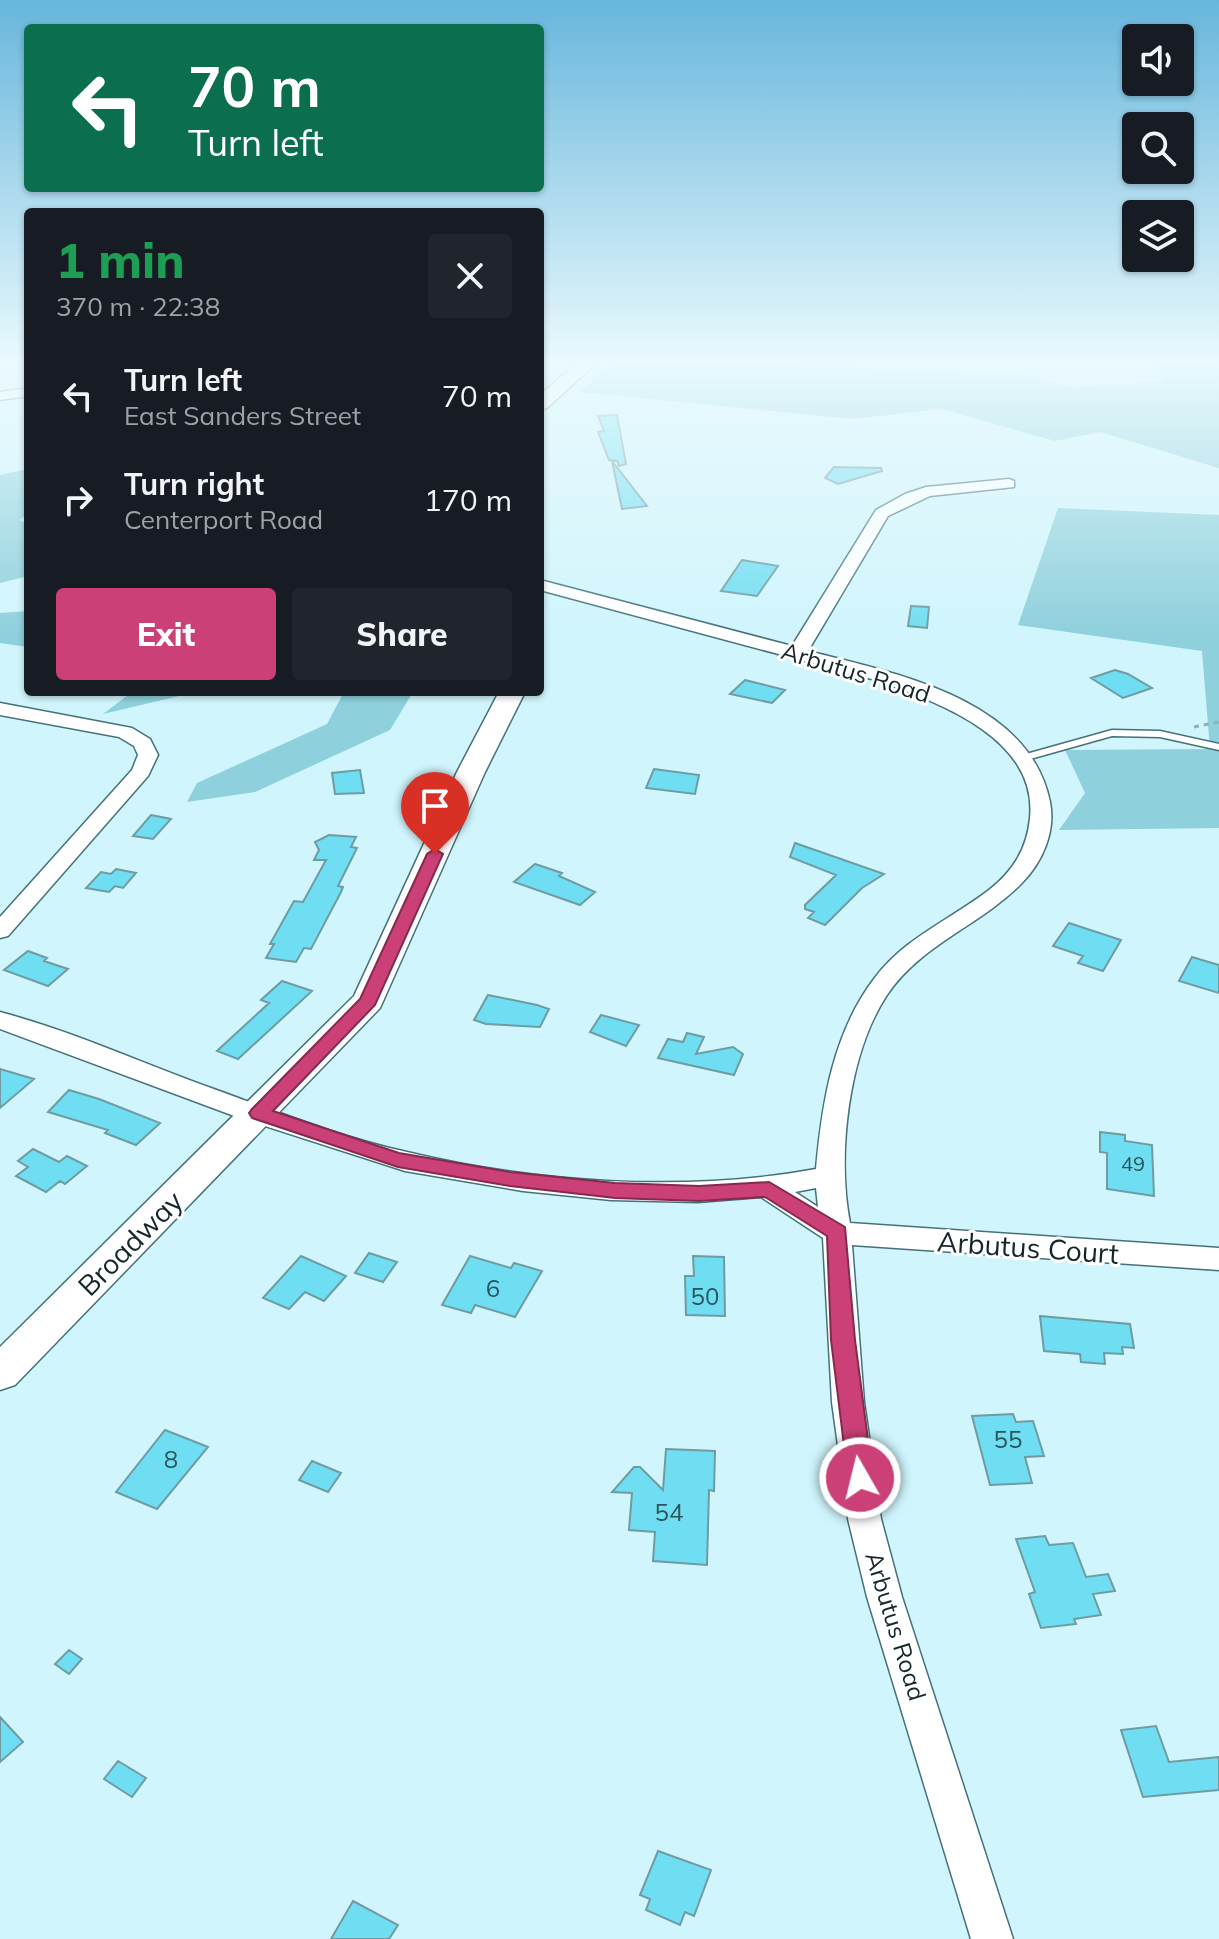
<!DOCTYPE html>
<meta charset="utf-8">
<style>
body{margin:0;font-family:Mulish,sans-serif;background:#20242c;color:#f1f3f6;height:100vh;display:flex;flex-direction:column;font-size:30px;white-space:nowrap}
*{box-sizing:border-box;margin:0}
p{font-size:26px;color:#9ea1a6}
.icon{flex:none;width:44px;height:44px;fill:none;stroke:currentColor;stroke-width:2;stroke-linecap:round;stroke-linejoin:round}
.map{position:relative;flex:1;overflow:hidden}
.panel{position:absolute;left:24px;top:208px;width:520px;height:488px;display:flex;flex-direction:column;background:#171b24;border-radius:8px;box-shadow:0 2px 6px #0004}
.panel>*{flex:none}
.guide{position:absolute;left:24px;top:24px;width:520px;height:168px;border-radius:8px;box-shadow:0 2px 6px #0004;background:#0b6e4f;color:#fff;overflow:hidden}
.fabs{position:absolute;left:1122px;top:24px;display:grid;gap:16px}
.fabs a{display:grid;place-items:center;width:72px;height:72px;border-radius:8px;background:#171b24;box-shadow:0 2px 6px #0004;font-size:40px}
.pin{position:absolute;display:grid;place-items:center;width:68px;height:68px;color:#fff;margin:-82px -34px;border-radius:50% 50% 50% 0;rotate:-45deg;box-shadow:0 0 8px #0007}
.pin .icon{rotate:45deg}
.me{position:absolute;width:88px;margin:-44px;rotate:352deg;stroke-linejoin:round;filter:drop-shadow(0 0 6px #0008)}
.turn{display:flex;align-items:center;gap:28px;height:168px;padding:0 32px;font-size:36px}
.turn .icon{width:104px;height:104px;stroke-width:2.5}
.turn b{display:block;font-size:56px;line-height:68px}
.round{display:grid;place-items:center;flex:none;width:84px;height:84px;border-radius:8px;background:#20242c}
.head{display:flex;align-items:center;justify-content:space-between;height:136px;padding:0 32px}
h1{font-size:48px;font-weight:800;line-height:60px;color:#1e9e55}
.button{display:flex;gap:16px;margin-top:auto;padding:16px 32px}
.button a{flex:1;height:92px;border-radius:8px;background:#cb4076;color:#fff;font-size:32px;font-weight:800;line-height:92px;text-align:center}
.button a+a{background:#20242c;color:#f1f3f6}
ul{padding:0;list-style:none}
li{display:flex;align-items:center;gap:24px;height:104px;padding:0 32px}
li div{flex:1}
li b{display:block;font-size:30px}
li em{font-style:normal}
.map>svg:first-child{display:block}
.green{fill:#8ed0dc}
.building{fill:#70def2;stroke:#6f9ba3;stroke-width:2}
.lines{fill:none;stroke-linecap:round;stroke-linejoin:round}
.service-casing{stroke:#467179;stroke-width:3}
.minor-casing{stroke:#467179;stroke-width:3}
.secondary-casing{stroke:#467179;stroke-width:3}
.path{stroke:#91afb5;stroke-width:3;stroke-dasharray:5 5;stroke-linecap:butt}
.service{fill:#fff;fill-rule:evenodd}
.minor{fill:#fff;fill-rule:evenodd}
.secondary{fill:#fff;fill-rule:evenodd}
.route{fill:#cb4076;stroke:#842a4d;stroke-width:2}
.labels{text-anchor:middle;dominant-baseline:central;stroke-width:6;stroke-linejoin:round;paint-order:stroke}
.number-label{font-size:20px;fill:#2b545c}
.street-label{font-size:24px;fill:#14262a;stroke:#fff}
.near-number-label{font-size:24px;fill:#2b545c}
.near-street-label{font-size:28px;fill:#14262a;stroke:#fff}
</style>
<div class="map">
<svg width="1219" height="1939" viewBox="0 0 1219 1939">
<rect width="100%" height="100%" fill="#d0f5fc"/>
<path class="green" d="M612 365H788L1023 375 1072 387 1166 381 1152 365H1219V468L1100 432 1055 441 942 409 853 419 579 392Z
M28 469V514L19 520 28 524V576L0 583V475Z
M1058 508 1219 515V828L1059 830 1085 793 1065 750 1210 749 1202 651 1018 625Z
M28 611V647L0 643V613Z
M132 692H196L103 714Z
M344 692H413L390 730 255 792 187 802 197 783 327 724Z"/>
<path class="building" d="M617 415 626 464 619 466 617 461 609 460 598 432 604 431 598 416Z
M612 461 647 506 622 509Z
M834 467 881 468 882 471 838 484 825 478Z
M742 560 778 566 757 596 721 591Z
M911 606 929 607 927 628 908 626Z
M1115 670 1128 674 1152 688 1123 698 1091 678Z
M745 680 785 690 772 703 730 694Z
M654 769 699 775 695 794 646 788Z
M360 770 364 793 335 794 332 773Z
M151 815 171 819 153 839 133 836Z
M329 835 356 837 351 847 357 848 338 886 343 887 341 892 311 949 304 948 296 962 266 958 274 944H270L294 901 303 902 326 860H314L319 850 315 842Z
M795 843 884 874 862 888 825 925 808 918 814 912 805 909V905L836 875 790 857Z
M535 864 562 873 559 876 595 892 580 905 514 882Z
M116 869 136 873 123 888 115 886 109 892 86 888 101 872 111 874Z
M1069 923 1121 940 1103 971 1078 963 1083 956 1053 946Z
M28 951 47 958 44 961 68 969 48 986 4 970Z
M1192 957 1219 965V993L1179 981Z
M282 981 312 991 238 1059 217 1051 269 1003 261 1000Z
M488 995 537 1005 549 1009 540 1027 486 1024 474 1020Z
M601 1015 639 1025 626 1046 590 1032Z
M687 1033 704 1037 696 1054 733 1047 743 1054 734 1075 658 1058 668 1039 683 1042Z
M0 1069 34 1079 0 1108Z
M69 1090 99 1099 160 1123 136 1145 105 1133 108 1130 48 1112Z
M1100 1132 1125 1135V1141L1152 1145 1154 1196 1107 1189V1153L1100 1152Z
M33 1149 59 1162 67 1156 87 1166 65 1184 60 1181 46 1192 16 1176 28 1167 18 1161Z
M369 1253 397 1262 383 1282 355 1273Z
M301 1256 346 1276 324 1301 305 1292 289 1309 263 1298Z
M470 1256 511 1268 514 1263 542 1271 515 1317 475 1305 471 1313 442 1305Z
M693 1256 724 1257 725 1316 686 1315 685 1276H694Z
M1040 1316 1130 1324 1134 1348 1122 1347 1123 1354 1104 1353 1105 1364 1081 1362 1080 1354 1044 1351Z
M1013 1414 1016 1422 1033 1421 1044 1456 1025 1457 1032 1483 990 1485 972 1416Z
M165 1430 208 1447 157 1509 116 1492Z
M666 1449 715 1451 714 1491 709 1490 707 1565 653 1561 655 1532 629 1530 632 1493 612 1492 634 1467H640L663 1490Z
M312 1461 341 1473 328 1492 299 1480Z
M1045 1536 1049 1545 1073 1543 1086 1577 1108 1574 1115 1591 1093 1594 1101 1615 1074 1619 1076 1624 1041 1628 1029 1594 1035 1592 1016 1539Z
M69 1650 82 1659 69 1674 55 1664Z
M0 1717 23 1742 0 1762Z
M1156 1726 1169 1762 1219 1757V1790L1143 1797 1121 1730Z
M118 1761 146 1778 132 1797 104 1779Z
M658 1851 711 1870 694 1916 685 1912 680 1925 646 1910 650 1899 640 1895Z
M353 1901 398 1925 389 1939H331Z"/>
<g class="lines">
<g class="service-casing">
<path id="service" d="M1112 730 1160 731 1219 744V750L1160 737 1112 736 1023 761 1018 758 1019 756Z"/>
</g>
<g class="minor-casing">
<path id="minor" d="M28 388V396L0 400V392Z
M1009 479 1014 481V487L930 496 888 516 808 651C894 673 1029 698 1050 802 1056 832 1042 863 1021 884 979 926 920 945 887 995 848 1054 837 1155 850 1223L1219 1248V1270L852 1245 864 1402 881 1519 902 1597 1013 1939H971L867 1597 848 1519 832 1402 823 1238 761 1197 698 1202 611 1200 523 1191 405 1171 237 1117 0 1029V1012C72 1031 141 1063 211 1088 275 1111 340 1137 407 1152 536 1183 684 1193 816 1169 822 1103 833 1033 874 979 904 938 950 920 989 890 1013 871 1027 849 1030 818 1038 738 939 703 879 681L540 590V580L792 646 876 510 905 494 926 487ZM816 1188 818 1207 795 1192Z
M0 703 132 728 150 739 158 755 148 776 8 936 0 938V917L132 770 138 755 134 746 119 737 0 715Z"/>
</g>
<g class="secondary-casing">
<path id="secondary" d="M575 365H594L547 408 540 410V395Z
M499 692H525L485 772 380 1008 15 1385 0 1390V1347L354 996 457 772Z"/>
</g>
<path class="path" d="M1194 727 1219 722"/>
<use href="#service" class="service"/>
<use href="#minor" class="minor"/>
<use href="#secondary" class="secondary"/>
</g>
<linearGradient id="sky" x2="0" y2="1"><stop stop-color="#67b6dc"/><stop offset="0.57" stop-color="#eafafe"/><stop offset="1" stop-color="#eafafe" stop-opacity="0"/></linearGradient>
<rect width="1219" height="636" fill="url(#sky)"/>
<path class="route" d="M435 849 443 854 375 1005 273 1111 399 1153 510 1172 615 1183 699 1186 769 1182 845 1227 855 1340 873 1478 869 1485 860 1488 851 1485 848 1478 831 1340 827 1236 765 1197 699 1201 615 1198 510 1186 398 1167 252 1118 249 1113 252 1109 360 999 427 854Z"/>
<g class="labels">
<g class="number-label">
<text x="1133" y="1163">49</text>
</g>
<g class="street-label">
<text transform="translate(856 672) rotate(17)">Arbutus Road</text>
<text transform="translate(896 1626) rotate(73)">Arbutus Road</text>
</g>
<g class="near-number-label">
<text x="493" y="1288">6</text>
<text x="705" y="1296">50</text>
<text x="1008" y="1439">55</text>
<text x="171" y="1459">8</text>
<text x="669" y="1512">54</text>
</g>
<g class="near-street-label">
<text transform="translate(130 1243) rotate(-45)">Broadway</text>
<text transform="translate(1028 1247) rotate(4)">Arbutus Court</text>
</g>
</g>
</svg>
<div class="fabs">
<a><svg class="icon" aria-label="sound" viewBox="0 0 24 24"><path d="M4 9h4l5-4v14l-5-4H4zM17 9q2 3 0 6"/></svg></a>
<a><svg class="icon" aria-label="search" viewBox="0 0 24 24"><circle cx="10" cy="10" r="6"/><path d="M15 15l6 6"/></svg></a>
<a><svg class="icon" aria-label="layers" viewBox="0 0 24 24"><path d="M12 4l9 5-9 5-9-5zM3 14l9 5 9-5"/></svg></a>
</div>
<div class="pin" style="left:435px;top:854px;background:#d93025"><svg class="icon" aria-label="arrive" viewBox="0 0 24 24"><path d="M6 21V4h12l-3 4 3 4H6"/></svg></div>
<svg class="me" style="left:860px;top:1478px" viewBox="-20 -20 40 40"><circle r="17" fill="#cb4076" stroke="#fff" stroke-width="3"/><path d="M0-11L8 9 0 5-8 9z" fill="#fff"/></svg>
<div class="guide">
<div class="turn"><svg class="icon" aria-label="left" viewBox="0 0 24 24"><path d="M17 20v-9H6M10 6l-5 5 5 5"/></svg><div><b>70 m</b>Turn left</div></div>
</div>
<section class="panel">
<div class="head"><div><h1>1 min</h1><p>370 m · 22:38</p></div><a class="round"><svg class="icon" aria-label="close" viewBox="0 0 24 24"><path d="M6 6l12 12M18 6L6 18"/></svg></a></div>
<ul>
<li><svg class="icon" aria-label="left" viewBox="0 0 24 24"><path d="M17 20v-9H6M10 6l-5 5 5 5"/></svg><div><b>Turn left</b><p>East Sanders Street</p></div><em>70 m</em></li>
<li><svg class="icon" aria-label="right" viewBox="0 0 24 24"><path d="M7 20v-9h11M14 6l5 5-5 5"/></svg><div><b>Turn right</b><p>Centerport Road</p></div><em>170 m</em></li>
</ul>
<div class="button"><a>Exit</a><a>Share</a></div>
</section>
</div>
